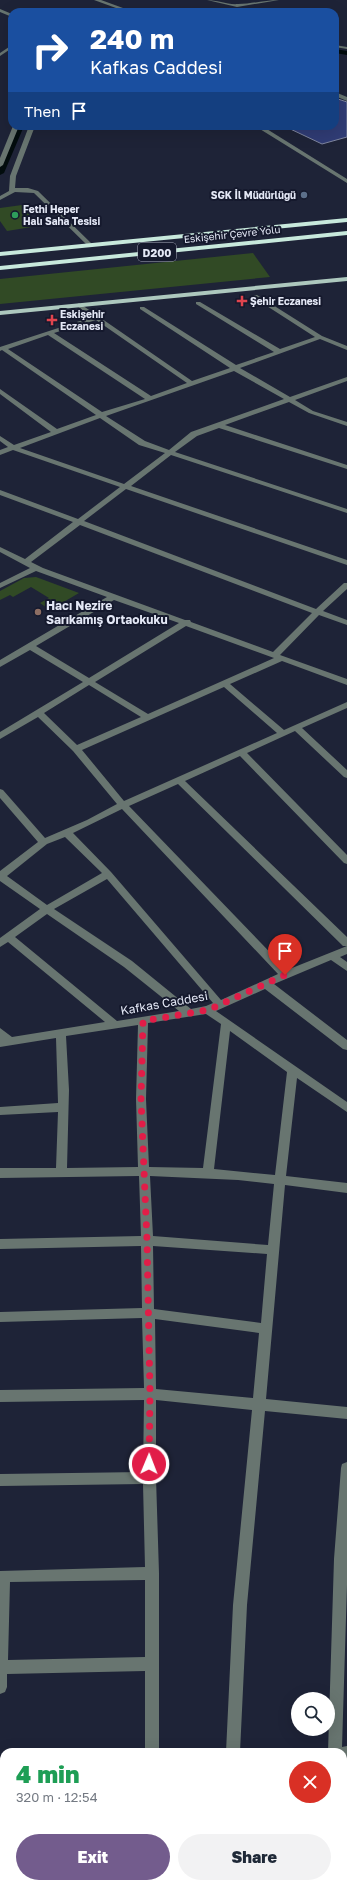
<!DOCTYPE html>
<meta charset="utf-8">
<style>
body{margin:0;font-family:"Golos Text",sans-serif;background:#f2f2f3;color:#1f2937;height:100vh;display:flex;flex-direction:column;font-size:15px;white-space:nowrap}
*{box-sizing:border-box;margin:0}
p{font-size:13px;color:#747a83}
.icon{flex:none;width:22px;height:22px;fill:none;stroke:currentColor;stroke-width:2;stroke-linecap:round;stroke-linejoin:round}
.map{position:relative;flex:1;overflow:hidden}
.side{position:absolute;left:0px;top:1748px;width:347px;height:140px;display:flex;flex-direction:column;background:#fff;border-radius:12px 12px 0 0;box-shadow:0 4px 16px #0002}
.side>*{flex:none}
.guide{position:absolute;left:8px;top:8px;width:331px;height:122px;border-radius:12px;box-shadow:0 4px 16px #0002;background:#1a4fa0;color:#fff;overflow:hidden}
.tools{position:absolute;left:291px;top:1692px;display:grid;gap:8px}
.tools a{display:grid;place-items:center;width:44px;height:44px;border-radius:50%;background:#fff;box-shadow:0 4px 16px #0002;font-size:20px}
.pin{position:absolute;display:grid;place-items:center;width:34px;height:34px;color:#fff;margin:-41px -17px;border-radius:50% 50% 50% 0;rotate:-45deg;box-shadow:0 0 4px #0007}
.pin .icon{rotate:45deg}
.me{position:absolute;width:44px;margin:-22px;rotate:1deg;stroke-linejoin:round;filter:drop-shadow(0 0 3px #0008)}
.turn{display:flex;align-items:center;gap:14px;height:84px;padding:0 16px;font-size:18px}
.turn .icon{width:52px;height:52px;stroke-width:2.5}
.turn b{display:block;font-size:28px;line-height:34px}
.then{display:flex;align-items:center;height:38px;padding:0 16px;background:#0003;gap:8px;font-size:15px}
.round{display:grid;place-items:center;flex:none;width:42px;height:42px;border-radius:21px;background:#f2f2f3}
.summary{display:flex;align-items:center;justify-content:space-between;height:68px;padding:0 16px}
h1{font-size:24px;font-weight:800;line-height:30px;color:#1e9e55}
.primary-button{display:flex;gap:8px;margin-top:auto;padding:8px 16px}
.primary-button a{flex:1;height:46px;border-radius:24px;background:#735c8d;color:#fff;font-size:16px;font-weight:800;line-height:46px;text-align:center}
.primary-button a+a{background:#f2f2f3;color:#1f2937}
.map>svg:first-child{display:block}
.green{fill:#314a25}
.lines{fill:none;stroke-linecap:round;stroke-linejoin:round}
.canal{fill:#020c0d;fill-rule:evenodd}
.building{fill:#303c75;stroke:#7f869f}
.minor{fill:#687570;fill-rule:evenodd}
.major{fill:#adc8be;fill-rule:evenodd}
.highway{fill:#c8e9dc;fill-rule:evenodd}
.route{stroke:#e11d48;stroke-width:7;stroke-dasharray:0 12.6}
.service-dot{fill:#5c6f8a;stroke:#15192d;stroke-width:1.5}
.leisure-dot{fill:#2e9e5b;stroke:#15192d;stroke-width:1.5}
.health-dot{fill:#e0444e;stroke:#15192d;stroke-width:1.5}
.education-dot{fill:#8d6e63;stroke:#15192d;stroke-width:1.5}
.labels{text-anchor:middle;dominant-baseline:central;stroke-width:4;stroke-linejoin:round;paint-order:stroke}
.far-poi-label{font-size:10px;font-weight:bold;fill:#e4e8f6;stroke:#15192d;text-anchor:start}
.far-street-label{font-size:10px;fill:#e4e8f6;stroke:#15192d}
.shield{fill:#15192d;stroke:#a6aaba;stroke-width:1}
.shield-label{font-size:11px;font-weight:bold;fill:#e4e8f6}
.poi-label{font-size:12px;font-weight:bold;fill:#e4e8f6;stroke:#15192d;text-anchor:start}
.street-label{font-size:12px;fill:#e4e8f6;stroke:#15192d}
</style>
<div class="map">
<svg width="347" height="1888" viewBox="0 0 347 1888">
<rect width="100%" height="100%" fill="#1e2337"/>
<path class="green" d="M22 205 38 226 7 231 0 221V208Z
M253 253 270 277 0 304V279Z
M36 577 79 593 50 610 40 603 49 598 31 587 13 597 10 595 0 600V591L24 578Z"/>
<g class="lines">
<path class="canal" d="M335 49 347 51V55L335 53Z
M18 126H24L4 173 0 175V165Z"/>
</g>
<path class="building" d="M335 98 347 102V137L322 144 284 126H335Z"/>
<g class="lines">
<path class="minor" d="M94 0H101L134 12H127Z
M207 0C217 0 228 5 238 4 252 4 265 0 279 0L237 7Z
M0 9 12 14V17L0 12Z
M12 45V48L0 56V53Z
M335 45 347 47V49L335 47Z
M335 92 347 97V101L335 96Z
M13 126H19L3 165 0 167V158Z
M29 126H35L16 176 15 188H28L38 191 92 244V246H88L34 193 15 192 0 200V196L9 191 10 176Z
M255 126H262L347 179V183Z
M253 295H257L322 336 347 346V350L320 339 240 368 290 397 347 377V381L295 400 313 411 347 422V426L309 413 289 402 225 425 347 465V469L219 428 197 436 175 452 347 509V513L171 455 131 486 347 560V565L126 489 84 521 316 609 344 583H347V589L323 611 347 620V625L319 615 280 655 347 679V685L282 661 230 684 284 730 347 702V708L302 728 347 770V778L344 777 295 731 247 753 347 855V864L344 863 240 756 185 781 347 937V954L340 957 347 962V971L331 960 274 984 347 1040V1050L343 1049 265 989 216 1011 347 1102V1112L297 1078 286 1176 347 1183V1193L285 1185 266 1399 347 1407V1419L265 1411 247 1605 240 1752H226L233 1605 252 1410 156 1400V1478L159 1573V1752H145V1671L7 1674V1687L5 1692 0 1694V1571L145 1567 143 1484 0 1486V1474L143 1472 144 1400 0 1402V1390L144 1388 142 1318 0 1322V1312L142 1308 141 1246 0 1249V1239L141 1236 139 1176 0 1178V1168H56L58 1112 0 1115V1107L58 1103 56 1038 0 1047V1028L12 1037 105 1022 8 942 0 947V938L40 909 0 881V871L38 842 0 798V789L3 790 45 838 87 820 117 804 73 751 38 717 0 739V732L83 682 30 650 0 667V660L107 597 36 571 0 588V583L30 568 0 552V547L25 559 73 522 0 495V490L78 519 120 487 13 450 0 455V450L8 447 0 441V436L14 445 51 432 0 394V389L57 429 96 415 2 350 0 351V347L92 317 77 306 76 305 79 303 192 381 230 368 140 309V307H144L236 365 274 352 196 304V302H200L280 349 315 337 253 297ZM96 320 187 383 151 396 54 333ZM48 335 145 399 102 412 8 349ZM234 371 284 399 191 432 169 450 145 441 106 416ZM100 418 139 445 165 453 124 484 20 448ZM80 525 312 613 273 652 191 622 190 620H185L43 568 31 562ZM114 600 179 623 89 678 36 646ZM186 626 274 658 148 714 95 682ZM89 685 141 717 77 745 44 713ZM224 687 277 733 124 801 82 750ZM178 784 343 946H347L287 970 129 806ZM122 809 278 974 221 1000 111 872 73 833ZM65 837 102 873 47 905 7 876 47 844ZM107 879 213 1003 206 1006 191 1009 132 961 54 909ZM47 914 124 967 179 1011 117 1021 15 937ZM206 1014 221 1024 203 1168 149 1167 146 1099 148 1023ZM138 1025 136 1099 138 1167 67 1168 69 1090 66 1036ZM230 1031 287 1072 275 1175 214 1169ZM150 1176 238 1180 274 1184 268 1245 153 1236ZM153 1246 267 1254 261 1323 154 1309ZM155 1319 259 1333 253 1398 156 1389ZM145 1580V1657L8 1660 10 1582Z
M347 1462V1585L342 1747 347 1746V1760L343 1761V1752H328L334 1559 341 1468 342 1464Z
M0 1803H4V1817H0Z
M118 1884H134V1888H118Z
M271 1884H287V1888H271Z"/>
<path class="major" d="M347 277V281L0 315V311Z"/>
<path class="highway" d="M347 218V222L0 256V252Z
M347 231V235L0 270V266Z"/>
</g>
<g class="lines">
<path class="route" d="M149 1464 150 1394 147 1241 141 1099 143 1021 208 1010 285 975"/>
</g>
<circle class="service-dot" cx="304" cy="195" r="4"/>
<circle class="leisure-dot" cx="15" cy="215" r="4"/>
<g class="health-dot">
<path d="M240 295h4v4h4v4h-4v4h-4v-4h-4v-4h4z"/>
<path d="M50 314h4v4h4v4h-4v4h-4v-4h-4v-4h4z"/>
</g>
<circle class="education-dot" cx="38" cy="612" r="4"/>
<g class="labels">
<g class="far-poi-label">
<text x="296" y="195" text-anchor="end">SGK İl Müdürlüğü</text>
<text x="23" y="209">Fethi Heper<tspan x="23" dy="12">Halı Saha Tesisi</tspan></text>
<text x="250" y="301">Şehir Eczanesi</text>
<text x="60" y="314">Eskişehir<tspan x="60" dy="12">Eczanesi</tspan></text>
</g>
<g class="far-street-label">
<text transform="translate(232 234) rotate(-6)">Eskişehir Çevre Yolu</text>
</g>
<rect class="shield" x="138" y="243" width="38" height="18" rx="3"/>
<g class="shield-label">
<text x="157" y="252">D200</text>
</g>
<g class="poi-label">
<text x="46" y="605">Hacı Nezire<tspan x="46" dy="14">Sarıkamış Ortaokuku</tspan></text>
</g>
<g class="street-label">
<text transform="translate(164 1003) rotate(-10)">Kafkas Caddesi</text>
</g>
</g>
</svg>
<div class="tools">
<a><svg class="icon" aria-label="search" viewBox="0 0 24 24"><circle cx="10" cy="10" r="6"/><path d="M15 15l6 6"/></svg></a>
</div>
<div class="pin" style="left:285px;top:975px;background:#d93025"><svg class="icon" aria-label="arrive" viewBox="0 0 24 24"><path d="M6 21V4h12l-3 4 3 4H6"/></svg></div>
<svg class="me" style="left:149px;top:1464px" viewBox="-20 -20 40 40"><circle r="17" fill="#e11d48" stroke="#fff" stroke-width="3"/><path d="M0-11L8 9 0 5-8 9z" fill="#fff"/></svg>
<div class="guide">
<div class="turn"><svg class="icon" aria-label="right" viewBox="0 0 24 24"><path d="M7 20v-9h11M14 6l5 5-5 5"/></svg><div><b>240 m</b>Kafkas Caddesi</div></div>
<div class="then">Then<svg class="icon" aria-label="arrive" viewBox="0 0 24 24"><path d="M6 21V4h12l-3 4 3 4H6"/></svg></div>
</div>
<section class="side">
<div class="summary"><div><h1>4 min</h1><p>320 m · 12:54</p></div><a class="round" style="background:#d93025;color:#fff"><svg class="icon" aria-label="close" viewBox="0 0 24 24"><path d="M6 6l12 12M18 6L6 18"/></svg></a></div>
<div class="primary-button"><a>Exit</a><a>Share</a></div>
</section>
</div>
